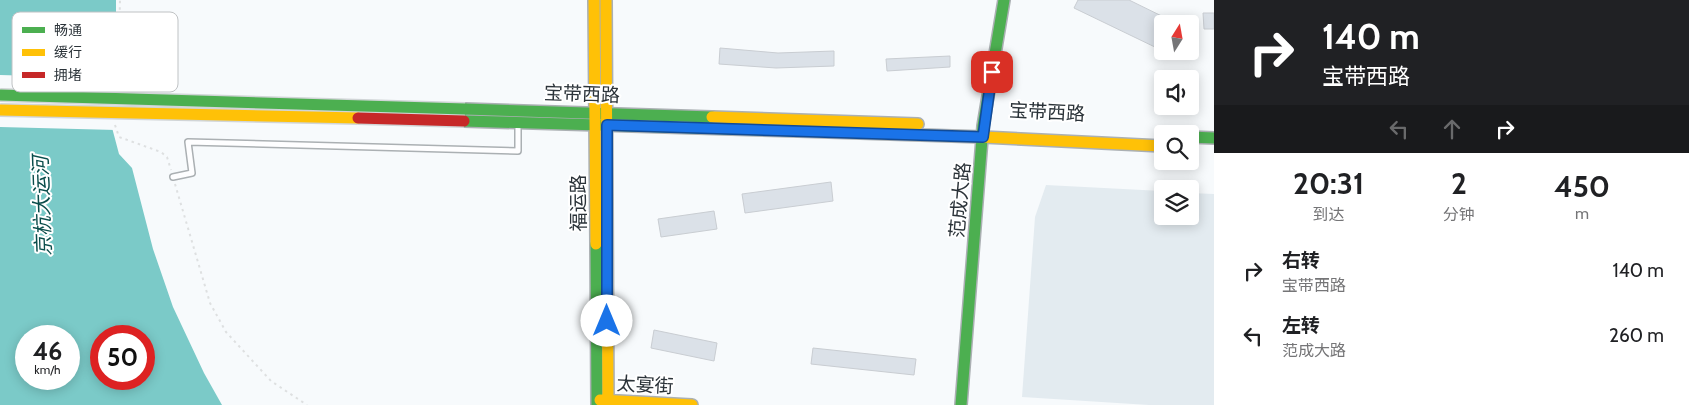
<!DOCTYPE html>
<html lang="zh">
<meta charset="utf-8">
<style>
body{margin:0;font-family:Cabin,"Noto Sans SC",sans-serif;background:#f2f2f2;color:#202124;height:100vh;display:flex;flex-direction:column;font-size:19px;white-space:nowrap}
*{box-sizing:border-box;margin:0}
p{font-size:16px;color:#757577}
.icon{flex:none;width:28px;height:28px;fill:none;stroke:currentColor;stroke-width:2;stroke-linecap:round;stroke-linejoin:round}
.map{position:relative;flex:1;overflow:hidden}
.side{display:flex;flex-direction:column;background:#fff;width:475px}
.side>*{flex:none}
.hud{background:#202124;color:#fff;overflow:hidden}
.needle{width:32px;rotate:11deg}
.buttons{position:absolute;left:1154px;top:15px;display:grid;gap:10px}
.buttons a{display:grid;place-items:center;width:45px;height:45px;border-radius:5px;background:#fff;box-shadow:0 2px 12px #0003;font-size:25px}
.speed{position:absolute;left:15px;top:325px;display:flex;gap:10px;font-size:25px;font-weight:700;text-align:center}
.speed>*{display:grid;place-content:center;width:65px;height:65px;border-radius:50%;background:#fff;box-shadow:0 2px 12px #0003;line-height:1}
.speed small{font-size:12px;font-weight:400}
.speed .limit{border:8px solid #d22;background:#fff;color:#111}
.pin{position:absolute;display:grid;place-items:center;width:42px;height:42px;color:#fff;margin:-21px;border-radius:10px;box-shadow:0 2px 8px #0006}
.me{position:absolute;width:55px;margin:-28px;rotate:0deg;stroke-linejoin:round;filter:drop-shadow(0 0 4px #0008)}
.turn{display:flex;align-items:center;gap:18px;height:105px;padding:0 25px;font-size:22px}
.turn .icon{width:65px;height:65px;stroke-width:2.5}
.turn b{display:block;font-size:35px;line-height:42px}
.lanes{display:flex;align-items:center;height:48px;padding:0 25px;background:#0003;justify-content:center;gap:25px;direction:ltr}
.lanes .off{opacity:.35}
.eta{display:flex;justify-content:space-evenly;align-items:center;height:85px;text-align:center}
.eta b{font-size:30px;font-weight:700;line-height:35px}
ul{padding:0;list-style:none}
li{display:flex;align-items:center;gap:15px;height:65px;padding:0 25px}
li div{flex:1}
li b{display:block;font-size:19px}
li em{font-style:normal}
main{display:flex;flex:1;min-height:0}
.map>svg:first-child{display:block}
.built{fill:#e3ebf0}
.water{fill:#7bcac8;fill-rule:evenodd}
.pier{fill:#f7fafc}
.building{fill:#dbe1e8;stroke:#c9cdd2}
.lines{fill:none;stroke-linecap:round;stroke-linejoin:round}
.lane-casing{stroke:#abb0b3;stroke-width:8}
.fast-casing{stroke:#abb0b3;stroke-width:14}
.slow-casing{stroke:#abb0b3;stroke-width:14}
.path{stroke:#dee0e1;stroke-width:2;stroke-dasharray:2.5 4;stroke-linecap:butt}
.lane{stroke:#fefeff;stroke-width:5}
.fast{stroke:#4caf50;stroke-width:11}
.slow{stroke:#ffc107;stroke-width:11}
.fast-bridge-casing{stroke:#d1d5d7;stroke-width:14;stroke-linecap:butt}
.slow-bridge-casing{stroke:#d1d5d7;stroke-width:14;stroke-linecap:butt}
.jam-bridge-casing{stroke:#d1d5d7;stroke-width:14;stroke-linecap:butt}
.fast-bridge{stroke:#4caf50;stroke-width:11}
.slow-bridge{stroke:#ffc107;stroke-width:11}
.jam-bridge{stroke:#c62828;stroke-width:11}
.route-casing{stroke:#114b97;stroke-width:12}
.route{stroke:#1a73e8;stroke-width:9}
.labels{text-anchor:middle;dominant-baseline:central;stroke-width:4;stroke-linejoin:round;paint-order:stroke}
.street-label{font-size:19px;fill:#2b3339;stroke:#fff}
.water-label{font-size:20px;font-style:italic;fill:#0a4d4b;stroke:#fff}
.key{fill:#fff;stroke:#bfc2c4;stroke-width:1}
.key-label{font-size:14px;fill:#2b3339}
</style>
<main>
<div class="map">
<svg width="1214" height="405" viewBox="0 0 1214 405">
<rect width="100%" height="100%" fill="#f7fafc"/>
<path class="built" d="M1046 185 1162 191V216H1190V193L1214 194V405H1149L1022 397 1035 217Z"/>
<path class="water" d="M0 0H116V35L102 43 110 120 119 154 132 168 153 249 173 307 204 373 222 405H0ZM26 336H69V379H26ZM101 336H144V379H101Z"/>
<path class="pier" d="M0 75 108 78 116 130 0 127Z"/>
<path class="building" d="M1078 0H1129L1178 24H1162V42L1159 49 1074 8Z
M1203 13H1214V29H1204Z
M720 48 778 53 834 51V66L776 68 719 64Z
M950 56V67L887 71 886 59Z
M831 182 833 201 745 213 742 194Z
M714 211 717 229 661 237 658 219Z
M654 330 717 343 714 361 651 348Z
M813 348 916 359 914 375 811 364Z"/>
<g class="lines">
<g class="lane-casing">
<path id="lane" d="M173 177 192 173 188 142 518 151V126"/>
</g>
<g class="fast-casing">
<path id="fast" d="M465 109 712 117
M464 121 798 131
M1190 137 1214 138
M596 244 597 405
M961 405 983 126 1004 0"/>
</g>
<g class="slow-casing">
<path id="slow" d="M594 0 596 244
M606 0 608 405
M712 117 918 124
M798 131 983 137 1162 146
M600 400 692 405"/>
</g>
<path class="path" d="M111 86 110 66 119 42 120 0
M115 125 119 137 161 152 167 157 171 170
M175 184 210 303 226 332 271 381 307 405"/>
<use href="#lane" class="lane"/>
<use href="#fast" class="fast"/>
<use href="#slow" class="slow"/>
<g class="fast-bridge-casing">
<path id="fast-bridge" d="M0 95 465 109"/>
</g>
<g class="slow-bridge-casing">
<path id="slow-bridge" d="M0 110 358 118"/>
</g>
<g class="jam-bridge-casing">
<path id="jam-bridge" d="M358 118 464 121"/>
</g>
<use href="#fast-bridge" class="fast-bridge"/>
<use href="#slow-bridge" class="slow-bridge"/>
<use href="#jam-bridge" class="jam-bridge"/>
</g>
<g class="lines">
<g class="route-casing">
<path id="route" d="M607 321V125L983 137 992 72"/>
</g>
<use href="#route" class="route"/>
</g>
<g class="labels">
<g class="street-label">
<text transform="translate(582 94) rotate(2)">宝带西路</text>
<text transform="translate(1047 112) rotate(3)">宝带西路</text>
<text transform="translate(960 200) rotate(-85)">范成大路</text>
<text transform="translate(578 203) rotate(-90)">福运路</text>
<text transform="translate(645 385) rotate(3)">太宴街</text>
</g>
<g class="water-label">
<text transform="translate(42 206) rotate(-92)">京杭大运河</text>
</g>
</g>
<rect x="12" y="12" width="166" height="80" rx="8" class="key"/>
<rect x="22" y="27" width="23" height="6" fill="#4caf50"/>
<rect x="22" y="49" width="23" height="7" fill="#ffc107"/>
<rect x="22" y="72" width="23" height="6" fill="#c62828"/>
<g class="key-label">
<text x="54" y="35">畅通</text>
<text x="54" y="57">缓行</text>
<text x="54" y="80">拥堵</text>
</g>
</svg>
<div class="buttons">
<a><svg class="needle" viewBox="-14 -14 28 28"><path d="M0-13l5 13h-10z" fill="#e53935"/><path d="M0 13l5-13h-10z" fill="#757577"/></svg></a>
<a><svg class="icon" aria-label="sound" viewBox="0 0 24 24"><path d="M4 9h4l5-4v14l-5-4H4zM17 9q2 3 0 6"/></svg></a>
<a><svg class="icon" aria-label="search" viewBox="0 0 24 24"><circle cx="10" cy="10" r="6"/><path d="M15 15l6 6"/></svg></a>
<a><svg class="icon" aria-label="layers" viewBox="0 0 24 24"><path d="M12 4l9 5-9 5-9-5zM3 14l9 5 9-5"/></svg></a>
</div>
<div class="speed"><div>46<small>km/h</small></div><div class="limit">50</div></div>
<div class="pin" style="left:992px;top:72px;background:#d93025"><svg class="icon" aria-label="arrive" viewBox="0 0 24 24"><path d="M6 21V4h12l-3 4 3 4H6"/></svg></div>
<svg class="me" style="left:607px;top:321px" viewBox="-20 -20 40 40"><circle r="19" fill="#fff"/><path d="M0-13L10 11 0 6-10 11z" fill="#1a73e8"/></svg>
</div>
<section class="side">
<div class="hud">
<div class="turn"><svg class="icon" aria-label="right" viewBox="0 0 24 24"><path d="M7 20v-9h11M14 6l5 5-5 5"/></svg><div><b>140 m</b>宝带西路</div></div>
<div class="lanes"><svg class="icon off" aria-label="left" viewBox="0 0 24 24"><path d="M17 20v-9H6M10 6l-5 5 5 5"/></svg><svg class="icon off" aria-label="ahead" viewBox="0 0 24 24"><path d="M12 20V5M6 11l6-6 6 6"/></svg><svg class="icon" aria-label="right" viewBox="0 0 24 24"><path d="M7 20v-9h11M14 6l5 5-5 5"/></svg></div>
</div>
<div class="eta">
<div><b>20:31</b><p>到达</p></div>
<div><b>2</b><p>分钟</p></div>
<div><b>450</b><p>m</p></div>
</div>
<ul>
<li><svg class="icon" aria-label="right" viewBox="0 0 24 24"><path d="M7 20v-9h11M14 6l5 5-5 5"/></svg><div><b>右转</b><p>宝带西路</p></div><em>140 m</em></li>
<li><svg class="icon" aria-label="left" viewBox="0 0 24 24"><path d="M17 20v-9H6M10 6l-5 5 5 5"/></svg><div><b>左转</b><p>范成大路</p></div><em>260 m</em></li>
</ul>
</section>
</main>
